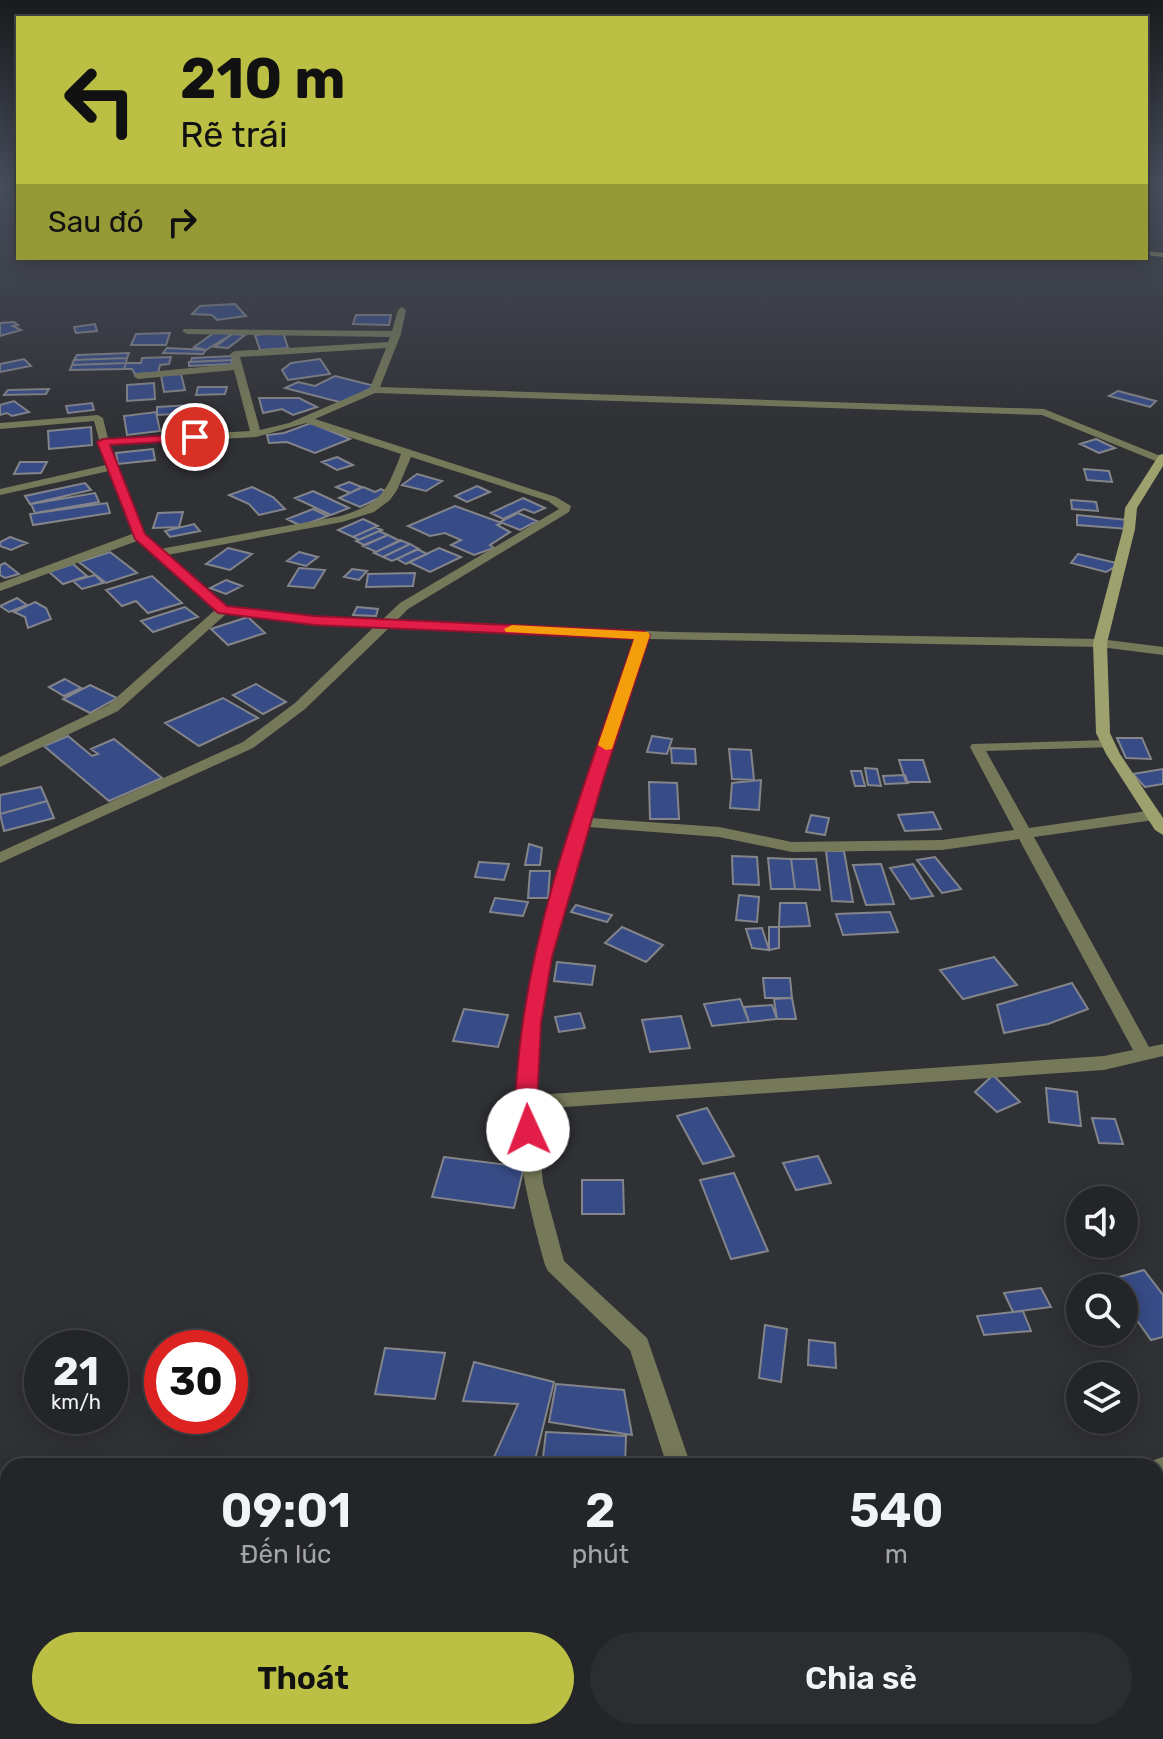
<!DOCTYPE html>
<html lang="vi">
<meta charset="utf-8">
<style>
body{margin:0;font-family:Rubik,sans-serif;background:#2c2d30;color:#f1f3f6;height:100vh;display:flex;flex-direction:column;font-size:30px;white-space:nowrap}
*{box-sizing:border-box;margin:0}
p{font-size:26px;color:#a3a5a8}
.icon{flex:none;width:44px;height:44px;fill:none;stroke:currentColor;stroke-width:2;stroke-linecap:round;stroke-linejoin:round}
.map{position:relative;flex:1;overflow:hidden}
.details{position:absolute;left:0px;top:1458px;width:1164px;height:282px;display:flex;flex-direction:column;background:#242528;border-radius:24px 24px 0 0;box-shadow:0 4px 20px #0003,0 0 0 2px #414245}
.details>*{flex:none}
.top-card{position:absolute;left:16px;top:16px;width:1132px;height:244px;border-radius:0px;box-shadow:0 4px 20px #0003,0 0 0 2px #414245;background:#bbc044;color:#111;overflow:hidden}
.buttons{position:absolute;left:1066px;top:1186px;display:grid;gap:16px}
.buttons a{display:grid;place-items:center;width:72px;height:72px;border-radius:50%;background:#242528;box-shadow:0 4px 20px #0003,0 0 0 2px #414245;font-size:40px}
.speed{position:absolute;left:24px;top:1330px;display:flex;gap:16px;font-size:40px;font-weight:700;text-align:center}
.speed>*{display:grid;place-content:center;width:104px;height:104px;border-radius:50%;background:#242528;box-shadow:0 4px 20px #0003,0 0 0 2px #414245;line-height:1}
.speed small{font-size:20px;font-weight:400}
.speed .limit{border:12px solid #d22;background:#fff;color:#111}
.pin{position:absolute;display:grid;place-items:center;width:68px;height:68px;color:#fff;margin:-34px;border:4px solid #fff;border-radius:50%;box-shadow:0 2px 8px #0007}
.me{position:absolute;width:88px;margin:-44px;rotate:358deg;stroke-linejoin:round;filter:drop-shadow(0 0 6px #0008)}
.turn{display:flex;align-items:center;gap:28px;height:168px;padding:0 32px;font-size:36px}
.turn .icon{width:104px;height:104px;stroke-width:2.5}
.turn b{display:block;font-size:56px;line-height:68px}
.then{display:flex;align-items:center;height:76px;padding:0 32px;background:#0003;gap:16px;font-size:30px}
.eta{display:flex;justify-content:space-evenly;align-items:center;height:136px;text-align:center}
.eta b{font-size:48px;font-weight:600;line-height:56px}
.cta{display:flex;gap:16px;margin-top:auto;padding:16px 32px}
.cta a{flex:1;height:92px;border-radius:48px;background:#bbc044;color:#111;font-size:32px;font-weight:600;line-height:92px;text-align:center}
.cta a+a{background:#2c2d30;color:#f1f3f6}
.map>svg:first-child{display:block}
.building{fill:#374b86;stroke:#83858a;stroke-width:2}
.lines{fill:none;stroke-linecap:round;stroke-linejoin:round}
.street{fill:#767959;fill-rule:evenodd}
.secondary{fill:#9da16e;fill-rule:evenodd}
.route{fill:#e11d48;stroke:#92132f;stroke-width:2}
.slow{fill:#f59e0b}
</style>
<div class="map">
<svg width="1163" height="1739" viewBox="0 0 1163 1739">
<rect width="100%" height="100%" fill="#303135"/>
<path class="building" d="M235 304 246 316 217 320 212 315 192 314 200 306Z
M356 315H391L389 325 353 324Z
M14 322 18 325 13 326 21 330 0 336V323Z
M95 324 97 331 76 333 74 327Z
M215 332 232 334 206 350 194 347Z
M283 332 288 348 260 350 255 335Z
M170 333 166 345H131L136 334Z
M232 334 245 335 228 348 215 347Z
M167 348 206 350 203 354 163 353Z
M129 353 127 358 74 360 77 355Z
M233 356 232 360 191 362 192 358Z
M171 357 169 364 160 365 158 373 135 374 132 369H124L126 363H141L142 358Z
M127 358 126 363 72 365 74 360Z
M24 359 31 366 0 372V364Z
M320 359 330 374 288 380 282 370 291 363Z
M232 360V364L189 366V362Z
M126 363 124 369 70 370 72 365Z
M181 374 185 390 164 392 161 375Z
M335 376 375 386 343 403 285 388 298 382 315 386Z
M154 383 155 399 127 401V385Z
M198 387H227L225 394 196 395Z
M49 389 46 394 4 395 8 390Z
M1118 391 1156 401 1150 407 1109 396Z
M259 398H299L317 407 293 415 282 409 263 413Z
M14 401 29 412 12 416 7 413 0 415V405Z
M92 403 94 410 68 413 66 406Z
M192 405 191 413 157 415V407Z
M156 412 160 431 127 435 124 416Z
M197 417 195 427 180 428 178 418Z
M311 423 350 439 315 453 287 442 269 443 267 435 284 433Z
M91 427 92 445 49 449 48 431Z
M1096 439 1115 448 1099 453 1080 444Z
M153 449 155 460 118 464 116 453Z
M337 457 353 465 337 470 322 462Z
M20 462H47L41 473 14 474Z
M1084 469 1109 471 1112 482 1087 480Z
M417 474 442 481 426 491 402 485Z
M349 482 362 487 350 493 336 487Z
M85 483 91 490 30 504 25 496Z
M477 486 490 492 467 502 455 496Z
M252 487 273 497 285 509 259 515 249 504 229 495Z
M363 487 375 492 381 489 390 493 360 507 339 498Z
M313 491 349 508 331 515 295 498Z
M95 493 99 502 35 513 31 504Z
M523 498 545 508 534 513 524 509 503 519 491 513Z
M1071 500 1096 502 1098 511 1072 509Z
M107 503 110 513 33 525 30 514Z
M455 506 502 523 497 525 510 532 490 545 494 548 474 555 451 545 461 540 445 533 430 536 408 526Z
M313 509 328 516 301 526 287 519Z
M183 512 179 527 153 528 158 513Z
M518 513 537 521 520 530 500 522Z
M1077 515 1128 520 1129 529 1077 525Z
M363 519 378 526 353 537 338 530Z
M194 524 200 531 170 537 165 531Z
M375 527 382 530 359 540 353 537Z
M379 531 388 535 364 545 356 541Z
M388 535 400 541 376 552 363 546Z
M10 537 27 543 11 550 0 546V542Z
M400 540 410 544 383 557 374 553Z
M410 544 419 549 392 561 383 557Z
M228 548 252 554 230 570 206 564Z
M439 548 461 557 430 572 409 562Z
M417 549 427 554 406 564 397 559Z
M110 552 137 573 106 583 79 562Z
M299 552 318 557 306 566 287 561Z
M1078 554 1121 564 1106 572 1071 563Z
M5 563 19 574 5 578 0 575V565Z
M73 564 87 576 63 584 49 572Z
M299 568 325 570 314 588 288 586Z
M352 569 367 571 359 580 344 577Z
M415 573 413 586 366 587 368 574Z
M95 575 103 583 82 589 73 581Z
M152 576 182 603 148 613 136 601 122 606 106 590Z
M226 580 242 586 226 594 210 588Z
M17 598 27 605 9 612 0 606Z
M35 602 46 608 51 619 28 628 25 617 14 612Z
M185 607 198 617 153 632 141 621Z
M357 607 378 609 376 616 353 615Z
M248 617 265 633 228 645 211 629Z
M65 679 81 688 64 696 49 687Z
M256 684 286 702 263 714 233 695Z
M90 685 117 698 90 713 63 699Z
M223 698 258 718 199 746 165 723Z
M68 736 92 756 98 754 91 749 114 739 162 778 109 801 44 746Z
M652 736 672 739 667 754 647 752Z
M1117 738H1142L1151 759 1126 758Z
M671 748 695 749 696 764 672 763Z
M729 749 751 750 754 780 732 779Z
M899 760H923L930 782H906Z
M865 768 877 769 881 786 868 785Z
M1163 769V784L1145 787 1133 774Z
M851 771H861L865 786H855Z
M905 775 908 783 885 784 883 776Z
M761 780 759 810 730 808 732 783Z
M649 782 677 783 679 819H650Z
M41 787 47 801 0 814V795Z
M47 801 54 818 4 831 0 814Z
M933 812 941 829 905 831 898 815Z
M811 815 829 818 825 835 806 832Z
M529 844 542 848 540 865H525Z
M826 851H844L853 902 832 901Z
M732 856 757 857 759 885 733 884Z
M935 857 961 889 942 893 917 860Z
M768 858 791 859 795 889H771Z
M791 859H816L820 890 795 889Z
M479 862 509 864 504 880 475 877Z
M881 864 894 904 866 905 853 865Z
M913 864 933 896 911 899 890 868Z
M530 871H550L548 898H528Z
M739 895 759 897 757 922 736 920Z
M495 898 528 902 523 916 490 912Z
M780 903H806L810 926 779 927Z
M576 905 612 915 607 922 571 912Z
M890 912 898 932 843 935 836 914Z
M622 927 663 945 646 962 605 943Z
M769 927H779V948L769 950Z
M762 928 769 950 752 948 746 929Z
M994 957 1017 985 963 999 940 970Z
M557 962 595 966 592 985 554 981Z
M763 978H790L792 998H765Z
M1072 983 1088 1009 1048 1024 1004 1033 997 1005Z
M792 998 796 1019H777L774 999Z
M740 999 749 1022 712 1026 704 1004Z
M772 1005 777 1019 749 1022 744 1007Z
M464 1009 508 1015 498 1047 453 1041Z
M580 1013 585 1028 559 1032 555 1017Z
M681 1016 690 1048 650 1052 642 1020Z
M993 1075 1020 1102 997 1112 975 1092Z
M1046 1088 1077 1092 1081 1126 1049 1122Z
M707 1108 734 1156 703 1164 677 1116Z
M1092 1118 1115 1119 1123 1144 1099 1143Z
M818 1156 831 1183 796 1190 783 1163Z
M444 1157 524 1167 514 1208 432 1197Z
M734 1173 768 1251 731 1259 700 1180Z
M582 1180H623L624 1214H582Z
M1144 1270 1163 1295V1337L1151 1340 1124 1302V1288H1114L1108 1280Z
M1041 1288 1051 1307 1013 1312 1004 1293Z
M1023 1311 1031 1331 984 1335 977 1316Z
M765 1325 787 1329 781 1382 759 1378Z
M809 1340 835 1343 836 1368 808 1365Z
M385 1348 445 1353 435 1399 375 1394Z
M474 1362 554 1382 535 1460 494 1457 518 1404 463 1401Z
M556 1384 624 1390 632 1435 549 1422Z
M546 1432 626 1436 625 1466H542Z
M1156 1566 1163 1580V1611L1156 1612Z
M231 1732H296L295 1739H229Z
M360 1732H425L424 1739H358Z
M480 1732H539L538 1739H483L479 1738Z
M634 1732H689L682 1739H641Z
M794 1732H927L929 1739H796Z"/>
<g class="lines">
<path class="street" d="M402 307 406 310 401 334 380 387 1044 409 1163 457V464L1042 415 375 393 315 419 556 497 571 506 569 512 408 609 396 621 673 632 1100 639 1163 647V655L1100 647 648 639 591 818 719 827 792 842 942 840 1014 830 970 747 972 744 1108 740 1113 741 1115 744 1113 747 986 751 1029 828 1154 810 1162 815 1154 820 1034 837 1149 1047 1163 1044V1056L1104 1070 536 1109 543 1183 564 1261 647 1338 691 1466H667L630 1350 548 1271 545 1265C530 1211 517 1159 517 1103 516 1021 538 943 561 864 584 788 609 713 635 638L389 628 305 709 253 748 0 863V852L243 742 295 703 374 627 314 625 226 614 118 711 0 767V757L108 705 215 610 137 541 0 591V583L132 534 109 471 0 495V489L106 465 94 421 0 429V423L98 415 103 418 108 439 250 431 234 370 138 379 133 376 138 373 233 364 230 354 235 351 388 342 390 337 187 334 182 331 184 329 392 331 398 310ZM386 348 370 388 289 423 260 430 240 357ZM306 423 401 454C387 491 381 504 341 516L160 549 144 534 109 445 256 437ZM411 457 548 501 559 509 400 603 382 620 314 617 227 607 167 555 342 522 374 512 390 500 397 490ZM588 827 719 837 792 852 942 850 1019 839 1133 1050 1104 1056 536 1095 540 1023 551 957Z
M1163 1457V1479L1156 1481V1466H1146L1148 1462Z
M158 1732H184V1739H158Z
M756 1732H782L784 1739H758Z"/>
<path class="secondary" d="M1146 251 1163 253V257L1146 255Z
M1163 454V466L1137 508 1135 529 1107 643 1110 733 1120 754 1163 818V835L1155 830 1106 754 1096 733 1093 643 1123 529 1125 508 1159 455Z"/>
</g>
<linearGradient id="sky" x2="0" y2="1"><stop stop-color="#1a1b1d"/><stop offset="0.43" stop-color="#484e5c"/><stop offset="1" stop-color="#484e5c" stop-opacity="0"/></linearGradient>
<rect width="1163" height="428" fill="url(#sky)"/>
<path class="route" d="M195 434 199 435V440L110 445 145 534 227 606 314 616 643 631 650 635 603 780 552 957 541 1023 537 1103 539 1130 536 1136H521C511 1119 516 1094 517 1075 528 925 586 781 634 639L314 625 218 613 135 539 97 442 103 439Z"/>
<path class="slow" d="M512 625 648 632 650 635 612 749 606 750 598 745 634 639 506 632 504 629Z"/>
</svg>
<div class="buttons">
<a><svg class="icon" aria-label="sound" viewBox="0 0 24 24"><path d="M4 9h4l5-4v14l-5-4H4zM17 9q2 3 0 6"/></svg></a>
<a><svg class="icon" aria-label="search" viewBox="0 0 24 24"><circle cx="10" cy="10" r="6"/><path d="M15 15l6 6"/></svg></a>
<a><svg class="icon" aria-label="layers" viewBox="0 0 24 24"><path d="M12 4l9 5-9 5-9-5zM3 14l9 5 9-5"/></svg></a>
</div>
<div class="speed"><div>21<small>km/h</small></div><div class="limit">30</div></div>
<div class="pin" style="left:195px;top:437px;background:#d93025"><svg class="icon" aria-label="arrive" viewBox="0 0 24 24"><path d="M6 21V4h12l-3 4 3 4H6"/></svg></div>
<svg class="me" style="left:528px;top:1130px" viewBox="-20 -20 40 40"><circle r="19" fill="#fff"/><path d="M0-13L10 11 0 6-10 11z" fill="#e11d48"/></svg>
<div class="top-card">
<div class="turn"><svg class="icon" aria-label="left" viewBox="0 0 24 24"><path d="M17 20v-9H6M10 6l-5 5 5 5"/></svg><div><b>210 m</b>Rẽ trái</div></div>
<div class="then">Sau đó<svg class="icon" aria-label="right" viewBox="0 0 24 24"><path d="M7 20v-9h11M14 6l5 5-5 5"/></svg></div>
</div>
<section class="details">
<div class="eta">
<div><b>09:01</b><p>Đến lúc</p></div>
<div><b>2</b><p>phút</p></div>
<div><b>540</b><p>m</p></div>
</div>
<div class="cta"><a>Thoát</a><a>Chia sẻ</a></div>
</section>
</div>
